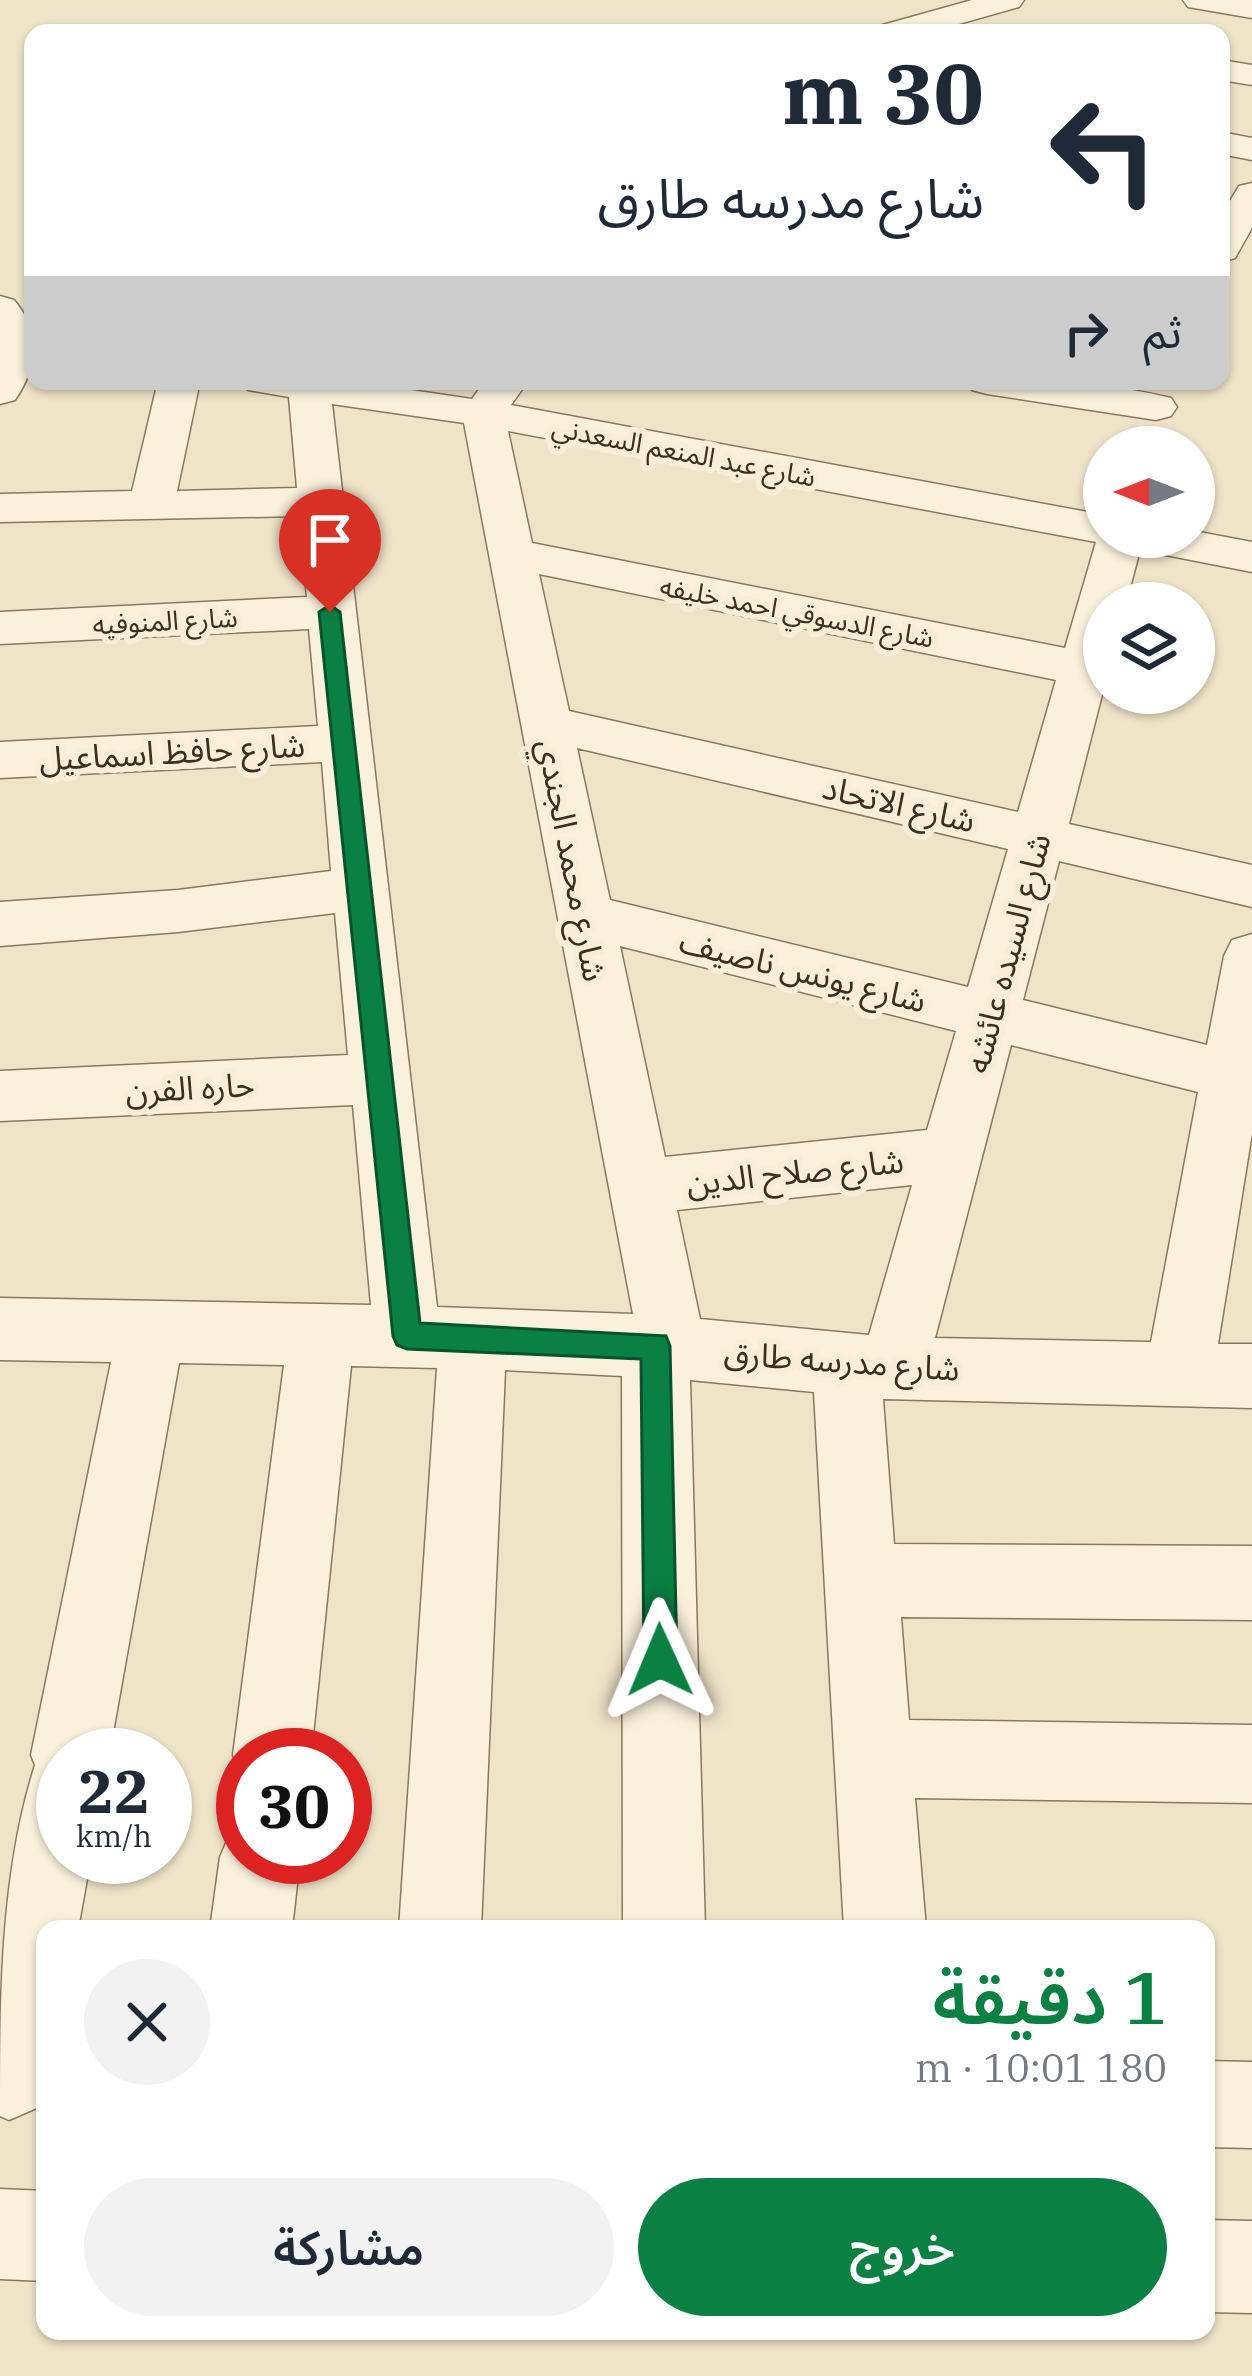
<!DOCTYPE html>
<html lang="ar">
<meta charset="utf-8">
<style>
body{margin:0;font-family:"IBM Plex Serif","Noto Sans Arabic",serif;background:#f2f2f3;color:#1f2937;direction:rtl;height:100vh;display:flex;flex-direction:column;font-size:45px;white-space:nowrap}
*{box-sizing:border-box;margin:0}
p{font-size:39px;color:#747a83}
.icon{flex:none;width:66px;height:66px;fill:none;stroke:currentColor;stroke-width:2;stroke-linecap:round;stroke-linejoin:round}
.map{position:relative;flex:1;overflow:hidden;direction:ltr}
.side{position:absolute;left:36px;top:1920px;width:1179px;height:420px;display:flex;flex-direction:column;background:#fff;border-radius:24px;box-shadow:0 3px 9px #0004;direction:rtl}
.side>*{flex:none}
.hud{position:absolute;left:24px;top:24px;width:1206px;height:366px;border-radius:24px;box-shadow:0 3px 9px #0004;direction:rtl;background:#fff;color:#1f2937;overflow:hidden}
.needle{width:78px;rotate:270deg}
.tools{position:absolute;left:1083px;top:426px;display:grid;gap:24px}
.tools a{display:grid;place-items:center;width:132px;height:132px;border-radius:50%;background:#fff;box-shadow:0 3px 9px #0004;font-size:60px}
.speed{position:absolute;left:36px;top:1728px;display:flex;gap:24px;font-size:60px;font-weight:700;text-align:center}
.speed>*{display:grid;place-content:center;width:156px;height:156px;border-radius:50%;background:#fff;box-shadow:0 3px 9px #0004;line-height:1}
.speed small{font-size:30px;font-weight:400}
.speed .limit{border:18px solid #d22;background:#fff;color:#111}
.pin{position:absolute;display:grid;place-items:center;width:102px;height:102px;color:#fff;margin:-123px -51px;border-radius:50% 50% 50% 0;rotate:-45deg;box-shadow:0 0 12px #0007}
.pin .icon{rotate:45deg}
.me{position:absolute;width:132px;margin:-66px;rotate:359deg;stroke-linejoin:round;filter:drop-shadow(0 0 9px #0008)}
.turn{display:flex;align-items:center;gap:42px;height:252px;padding:0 48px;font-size:54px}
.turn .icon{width:156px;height:156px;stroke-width:2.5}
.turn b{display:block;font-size:84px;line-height:102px}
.then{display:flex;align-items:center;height:114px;padding:0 48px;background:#0003;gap:24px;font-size:45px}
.round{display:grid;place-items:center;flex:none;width:126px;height:126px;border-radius:63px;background:#f2f2f3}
.head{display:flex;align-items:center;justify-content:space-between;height:204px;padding:0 48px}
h1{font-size:72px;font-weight:600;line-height:90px;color:#0b8043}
.button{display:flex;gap:24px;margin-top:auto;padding:24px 48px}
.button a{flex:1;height:138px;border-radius:72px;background:#0b8043;color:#fff;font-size:48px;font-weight:600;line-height:138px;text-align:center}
.button a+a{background:#f2f2f3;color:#1f2937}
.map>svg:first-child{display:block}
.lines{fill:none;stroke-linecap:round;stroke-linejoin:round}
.minor-casing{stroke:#8d765c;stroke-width:3}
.minor{fill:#faf1dc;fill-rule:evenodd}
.route{fill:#0b8043;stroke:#07532c;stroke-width:3}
.labels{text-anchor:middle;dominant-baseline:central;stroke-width:12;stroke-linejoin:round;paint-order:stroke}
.far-street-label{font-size:27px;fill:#3d2e20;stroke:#f7eed8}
.street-label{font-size:33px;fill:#3d2e20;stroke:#f7eed8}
</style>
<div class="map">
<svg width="1252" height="2376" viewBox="0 0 1252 2376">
<rect width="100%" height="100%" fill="#f0e4c8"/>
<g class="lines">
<g class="minor-casing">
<path id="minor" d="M972 0H1024L1019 7 927 33H875L879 26Z
M1183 0H1252V18L1188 7Z
M1221 60 1252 65V85L1221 80Z
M1221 132 1252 138V160L1221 154Z
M1252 183V228L1235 258 1221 262V216L1239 186Z
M0 296 14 300C40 330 38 367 15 400L0 404Z
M158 381H200L177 491 297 488 289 397 248 390 242 381H350L472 399 485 381H528L511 405 1104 515V537H1194V531L1252 542V572L1140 550 1126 603H1104V687L1069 824 1252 865V907L1059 861 1023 1000 1207 1045 1224 956 1232 940 1252 934V1133L1218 1344H1252V1408L883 1399 894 1544 1252 1546V1620L901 1617 909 1720 1252 1725V1803L915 1798 926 1929H844L814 1392 690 1380 705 1929H623L622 1376 505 1370 481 1929H399L437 1368 351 1366 311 1755H243V1779L233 1755 284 1365 179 1363 109 1755H63V1857H91L78 1929H45V2094L39 2107 9 2120 0 2116C0 2000 0 1875 35 1765L31 1755 111 1362 0 1360V1298L371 1305 353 1105 0 1121V1071L348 1055 335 913 178 932 0 946V902L178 890 331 871 322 762 0 778V742L318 726 309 629 0 644V612L307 597 299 516 0 522V494L132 491ZM332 404 464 423 633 1314 437 1307ZM508 431 1096 542 1065 648 532 543ZM539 574 1056 680 1018 812 569 711ZM577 748 1008 849 968 987 610 900ZM620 946 956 1031 927 1130 665 1157ZM1011 1045 1198 1092 1151 1342 935 1338ZM912 1185 869 1335 700 1319 677 1210Z
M966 381C1035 381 1103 381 1171 398L1177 407 1171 416 1156 420 987 394 972 390Z
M243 1824V1857H300L292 1929H210L220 1857 232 1829Z
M1206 2061 1252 2062V2148L1206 2147Z
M0 2189 45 2191V2281L0 2279Z
M1206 2220 1252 2221V2313L1206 2312Z"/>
</g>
<use href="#minor" class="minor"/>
</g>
<path class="route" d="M330 605 340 612 420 1323 666 1336 670 1346 677 1660 672 1671 660 1676 649 1671 644 1660 641 1359 407 1349 397 1345 393 1336 319 612Z"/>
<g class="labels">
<g class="far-street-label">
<text transform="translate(684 451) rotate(11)">شارع عبد المنعم السعدني</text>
<text transform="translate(797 611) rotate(11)">شارع الدسوقي احمد خليفه</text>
<text transform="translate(165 620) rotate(-3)">شارع المنوفيه</text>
</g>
<g class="street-label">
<text transform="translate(172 751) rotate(-3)">شارع حافظ اسماعيل</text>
<text transform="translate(899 803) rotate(13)">شارع الاتحاد</text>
<text transform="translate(573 860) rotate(79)">شارع محمد الجندي</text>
<text transform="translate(1007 953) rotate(-75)">شارع السيده عائشه</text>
<text transform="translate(803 970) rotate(14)">شارع يونس ناصيف</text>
<text transform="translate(190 1087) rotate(-3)">حاره الفرن</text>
<text transform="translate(795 1171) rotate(-6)">شارع صلاح الدين</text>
<text transform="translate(842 1360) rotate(4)">شارع مدرسه طارق</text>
</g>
</g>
</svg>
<div class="tools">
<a><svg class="needle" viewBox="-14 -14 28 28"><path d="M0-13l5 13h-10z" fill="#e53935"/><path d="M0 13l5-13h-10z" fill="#747a83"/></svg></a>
<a><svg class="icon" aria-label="layers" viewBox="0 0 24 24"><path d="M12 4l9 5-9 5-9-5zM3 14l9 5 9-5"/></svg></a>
</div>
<div class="speed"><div>22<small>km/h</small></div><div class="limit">30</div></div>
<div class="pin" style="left:330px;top:612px;background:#d93025"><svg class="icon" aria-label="arrive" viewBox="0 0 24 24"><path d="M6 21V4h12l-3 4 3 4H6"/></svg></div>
<svg class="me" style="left:660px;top:1660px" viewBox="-20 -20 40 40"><path d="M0-17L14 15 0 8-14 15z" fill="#0b8043" stroke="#fff" stroke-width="4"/></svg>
<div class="hud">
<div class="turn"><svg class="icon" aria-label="left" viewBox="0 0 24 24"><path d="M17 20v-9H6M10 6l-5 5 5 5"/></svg><div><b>30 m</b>شارع مدرسه طارق</div></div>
<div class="then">ثم<svg class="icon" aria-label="right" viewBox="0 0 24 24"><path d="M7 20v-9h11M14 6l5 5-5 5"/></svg></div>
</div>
<section class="side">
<div class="head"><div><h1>1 دقيقة</h1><p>180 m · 10:01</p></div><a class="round"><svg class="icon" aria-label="close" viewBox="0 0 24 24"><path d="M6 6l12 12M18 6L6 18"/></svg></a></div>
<div class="button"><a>خروج</a><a>مشاركة</a></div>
</section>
</div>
